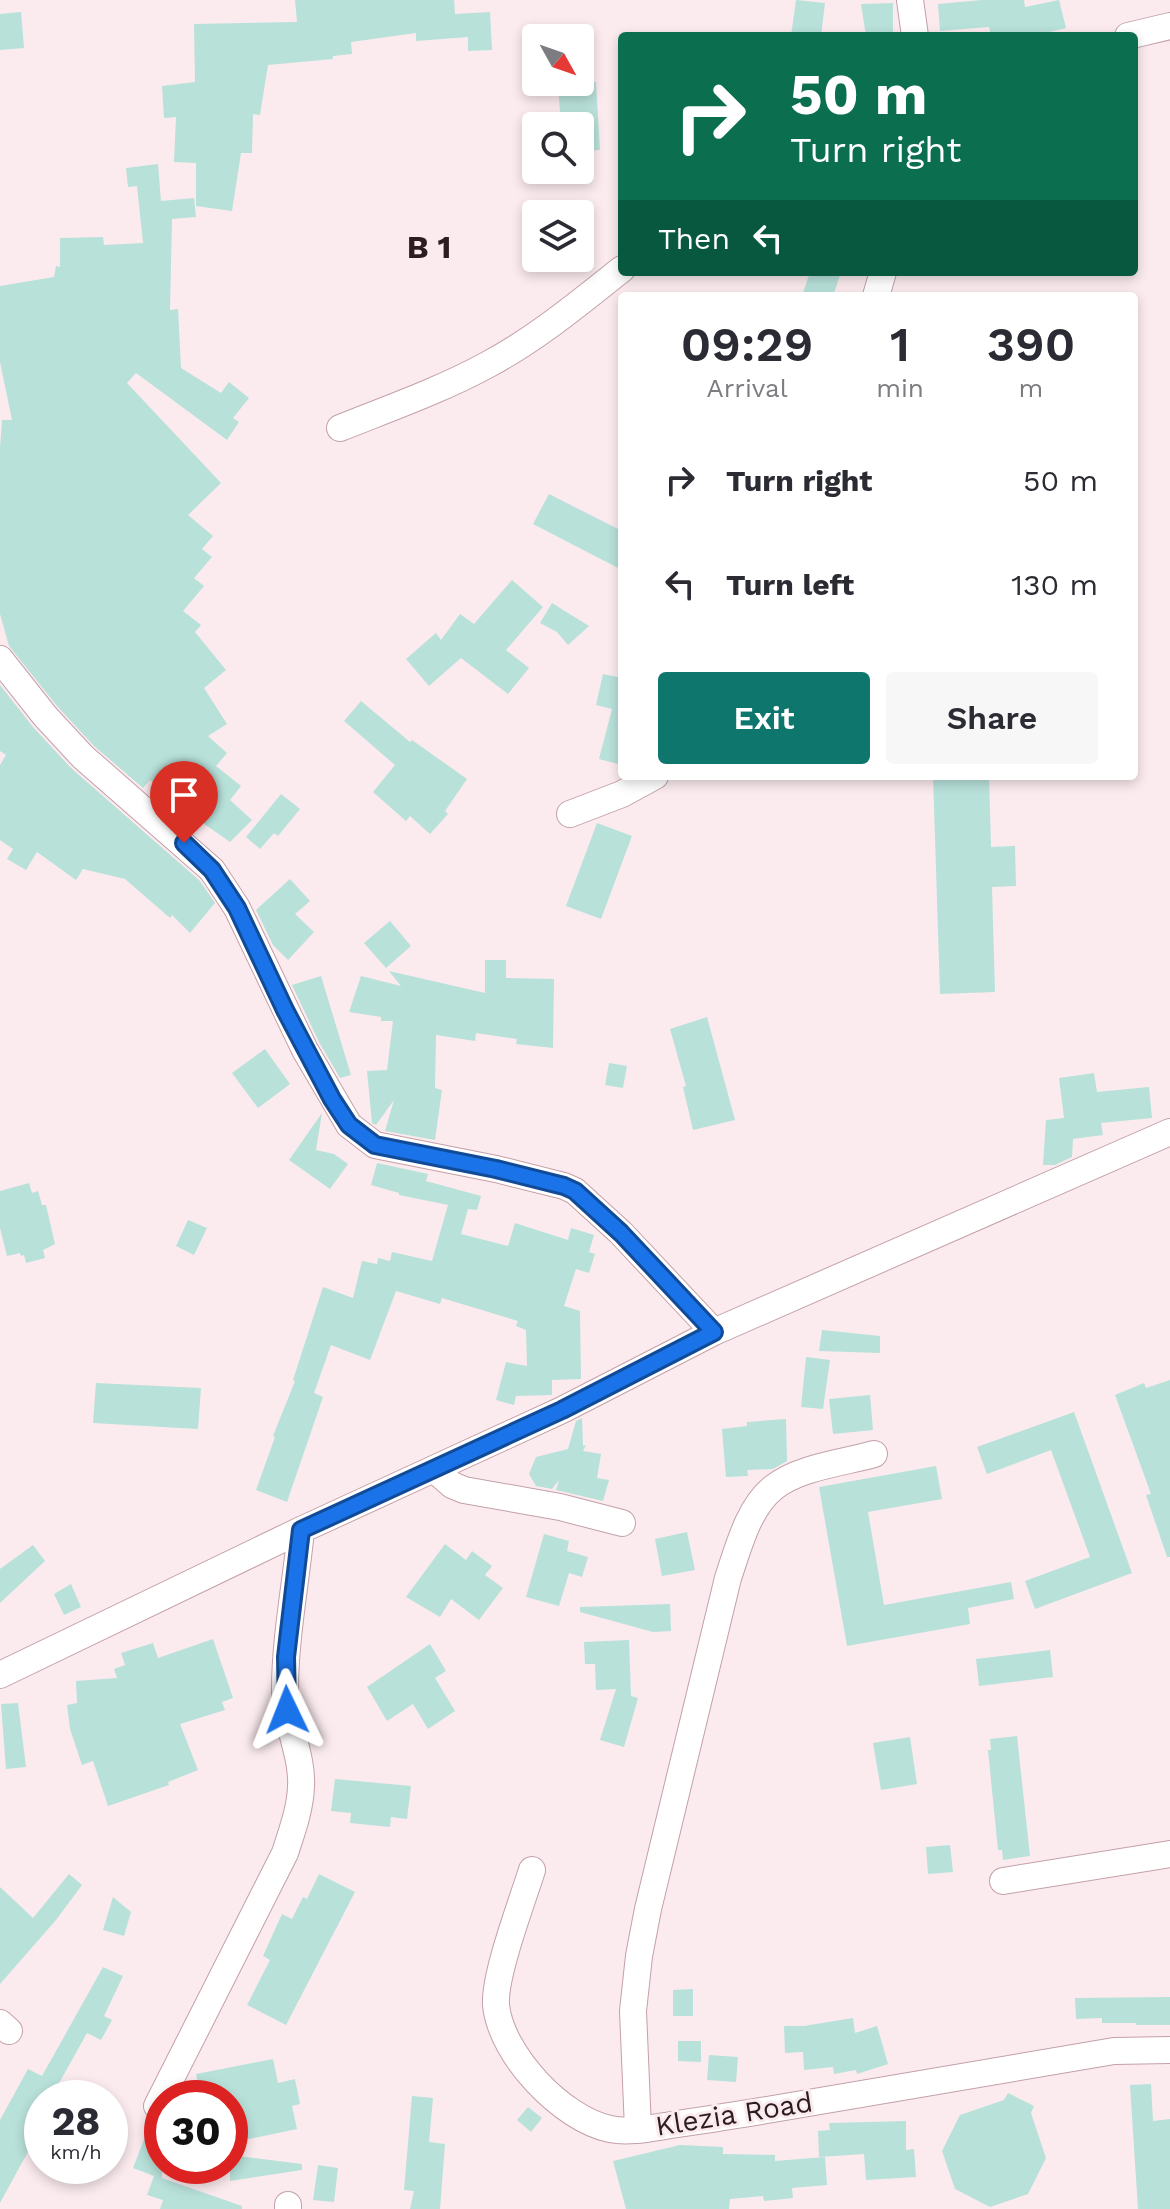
<!DOCTYPE html>
<style>
body{margin:0;font-family:"Work Sans",sans-serif;background:#f7f7f7;color:#2b2b33;height:100vh;display:flex;flex-direction:column;font-size:30px;white-space:nowrap}
*{box-sizing:border-box;margin:0}
p{font-size:26px;color:#7c7c81}
.icon{flex:none;width:44px;height:44px;fill:none;stroke:currentColor;stroke-width:2;stroke-linecap:round;stroke-linejoin:round}
.map{position:relative;flex:1;overflow:hidden}
.side{position:absolute;left:618px;top:292px;width:520px;height:488px;display:flex;flex-direction:column;background:#fff;border-radius:8px;box-shadow:0 4px 12px #0003}
.side>*{flex:none}
.top-card{position:absolute;left:618px;top:32px;width:520px;height:244px;border-radius:8px;box-shadow:0 4px 12px #0003;background:#0b6e4f;color:#fff;overflow:hidden}
.needle{width:52px;rotate:130deg}
.buttons{position:absolute;left:522px;top:24px;display:grid;gap:16px}
.buttons a{display:grid;place-items:center;width:72px;height:72px;border-radius:8px;background:#fff;box-shadow:0 4px 12px #0003;font-size:40px}
.speed{position:absolute;left:24px;top:2080px;display:flex;gap:16px;font-size:40px;font-weight:700;text-align:center}
.speed>*{display:grid;place-content:center;width:104px;height:104px;border-radius:50%;background:#fff;box-shadow:0 4px 12px #0003;line-height:1}
.speed small{font-size:20px;font-weight:400}
.speed .limit{border:12px solid #d22;background:#fff;color:#111}
.pin{position:absolute;display:grid;place-items:center;width:68px;height:68px;color:#fff;margin:-82px -34px;border-radius:50% 50% 50% 0;rotate:-45deg;box-shadow:0 0 8px #0007}
.pin .icon{rotate:45deg}
.me{position:absolute;width:88px;margin:-44px;rotate:358deg;stroke-linejoin:round;filter:drop-shadow(0 0 6px #0008)}
.turn{display:flex;align-items:center;gap:28px;height:168px;padding:0 40px;font-size:36px}
.turn .icon{width:104px;height:104px;stroke-width:2.5}
.turn b{display:block;font-size:56px;line-height:68px}
.then{display:flex;align-items:center;height:76px;padding:0 40px;background:#0003;gap:16px;font-size:30px}
.eta{display:flex;justify-content:space-evenly;align-items:center;height:136px;text-align:center}
.eta b{font-size:48px;font-weight:600;line-height:56px}
.primary-button{display:flex;gap:16px;margin-top:auto;padding:16px 40px}
.primary-button a{flex:1;height:92px;border-radius:8px;background:#0f766e;color:#fff;font-size:32px;font-weight:600;line-height:92px;text-align:center}
.primary-button a+a{background:#f7f7f7;color:#2b2b33}
ul{padding:0;list-style:none}
li{display:flex;align-items:center;gap:24px;height:104px;padding:0 40px}
li div{flex:1}
li b{display:block;font-size:30px}
li em{font-style:normal}
.map>svg:first-child{display:block}
.building{fill:#b8e1da}
.lines{fill:none;stroke-linecap:round;stroke-linejoin:round}
.minor-casing{stroke:#c4a0a8;stroke-width:28}
.minor{stroke:#fff;stroke-width:26}
.route-casing{stroke:#114b97;stroke-width:20}
.route{stroke:#1a73e8;stroke-width:14}
.labels{text-anchor:middle;dominant-baseline:central;stroke-width:6;stroke-linejoin:round;paint-order:stroke}
.street-label{font-size:28px;fill:#2b1d20;stroke:#fbebee}
.quarter-label{font-size:32px;font-weight:bold;fill:#2b1d20;stroke:#fbebee}
</style>
<div class="map">
<svg width="1170" height="2209" viewBox="0 0 1170 2209">
<rect width="100%" height="100%" fill="#fbebee"/>
<path class="building" d="M295 0H454L455 14 490 12 492 50 468 51V37L416 41V33L351 42 352 54 333 56V59L268 65 260 115 253 114 252 153H241L232 211 196 206V163L174 162 176 117 164 118 162 86 195 82 194 24 297 22Z
M796 0 825 3 821 36H791Z
M982 0H1024L1025 7 1059 0 1066 28 1032 36H991L989 27 940 31 938 4Z
M893 3V36H866L861 4Z
M21 12 24 48 0 50V14Z
M558 82H596L600 150 580 151V126H561Z
M158 164 161 201 194 198 196 217 172 219 170 310 178 309 181 368 221 393 229 382 249 398 233 418 239 422 227 440 136 373 127 383 221 483 188 515 213 536 202 549 212 557 194 578 204 586 183 611 201 625 195 632 226 670 204 688 227 724 208 736 227 753 216 766 241 786 230 800 252 820 230 842 193 816 150 780 143 788 94 746 57 706 9 646 0 614V448L2 420H12L0 362V286L54 277 56 266 60 267V238L103 237 104 245 143 243 137 186 128 187 126 168Z
M810 272H841L833 296H802Z
M549 494 622 531V570L533 524Z
M512 580 543 607 506 650 529 668 508 694 461 658 429 686 406 659 436 633 441 640 460 614 474 624Z
M552 603 589 626 568 645 557 632 540 623Z
M603 674 622 678V765L599 759 612 709 596 705Z
M0 685 33 727 71 768 200 881 215 903 190 933 172 915 170 918 125 879 83 869 76 880 37 852 26 870 7 859 13 849 0 840V765L6 755 0 751Z
M361 701 410 742 412 740 467 779 445 811 448 814 430 834 410 816 406 821 373 792 395 765 344 721Z
M933 776H989L991 847 1015 846 1016 886 992 887 995 992 940 994Z
M281 794 300 809 278 836 274 833 260 849 246 837Z
M597 823 632 836 601 919 566 906Z
M290 879 310 901 295 914 314 932 288 960 273 945 256 910Z
M390 921 411 946 386 968 364 943Z
M485 960H506V978L554 979 553 1048 516 1044 517 1039 476 1033 475 1041 436 1035 435 1088 442 1090 435 1140 385 1131 394 1100 376 1125 372 1123 367 1071 387 1070 393 1021H381V1017L349 1012 361 976 401 986 389 971 485 993Z
M321 976 351 1075 340 1078 319 1042 292 985Z
M707 1017 735 1120 693 1130 683 1087 686 1086 670 1029Z
M265 1049 290 1084 258 1108 232 1073Z
M609 1063 627 1066 623 1088 605 1085Z
M1094 1073 1097 1092 1149 1087 1152 1118 1101 1123 1103 1135 1073 1139 1072 1157 1055 1165H1043L1046 1120 1064 1118 1059 1078Z
M322 1113 316 1150 334 1154 348 1164 330 1189 289 1160Z
M377 1163 428 1174 426 1181 481 1196 477 1210 468 1209 461 1234 508 1246 515 1223 568 1240 571 1228 594 1235 589 1252 595 1254 589 1273 576 1269 564 1306 580 1311 581 1379 552 1380V1395L516 1396 514 1405 496 1400 506 1362 527 1366 526 1330 516 1326 518 1321 442 1298 440 1304 396 1291 370 1360 331 1345 314 1393 323 1397 287 1502 256 1490 275 1437 273 1436 295 1381 293 1380 323 1287 353 1298 362 1261 377 1264 378 1258 390 1261 392 1252 432 1261 448 1205 399 1195V1193L371 1185Z
M29 1183 32 1193 38 1191 42 1205H46L55 1244 43 1250 45 1258 26 1263 24 1255 21 1256 20 1253 7 1256 0 1228V1191Z
M188 1220 207 1228 194 1255 176 1246Z
M822 1330 880 1336V1353L819 1351Z
M806 1357 830 1360 823 1409 801 1407Z
M1170 1380V1557H1167L1146 1495 1151 1494 1115 1395 1144 1383 1146 1388Z
M96 1383 201 1388 198 1429 93 1423Z
M870 1395 873 1430 833 1434 829 1399Z
M1074 1412 1132 1573 1035 1609 1025 1581 1090 1557 1051 1450 987 1474 977 1447Z
M582 1418 583 1446 586 1445 583 1451 601 1454 597 1478 609 1480 603 1501 556 1490 559 1480 552 1489 536 1486 529 1474 536 1457 568 1449 576 1421Z
M786 1419 787 1461 773 1469 747 1470 748 1476 726 1477 722 1429 747 1426V1422Z
M936 1466 942 1499 868 1512 884 1605 1011 1582 1014 1599 968 1608 970 1624 847 1646 819 1487Z
M687 1532 695 1570 662 1576 655 1539Z
M544 1534 569 1541 567 1551 588 1557 582 1577 569 1573 559 1606 526 1597Z
M445 1544 466 1560 472 1551 492 1566 485 1575 503 1588 479 1620 451 1599 440 1617 406 1597Z
M33 1545 45 1561 0 1603V1569Z
M71 1584 81 1607 64 1615 54 1594Z
M670 1604 671 1631 653 1632 580 1612V1607Z
M213 1639 233 1698 222 1702 225 1710 180 1724 198 1770 168 1782 169 1785 108 1806 93 1761 82 1765 70 1729 67 1705 77 1703 76 1681 117 1678 114 1669 125 1665 121 1653 153 1643 158 1658Z
M629 1640 631 1696 638 1698 624 1747 600 1740 616 1689 596 1690 595 1664H585L584 1642Z
M430 1644 446 1671 435 1678 455 1711 428 1729 413 1704 387 1721 367 1687Z
M1050 1650 1053 1677 979 1686 976 1659Z
M18 1703 26 1767 6 1769 1 1704Z
M1017 1736 1030 1856 1003 1860 1002 1850H998L988 1750H991L990 1739Z
M910 1737 917 1784 881 1790 873 1743Z
M335 1779 411 1786 407 1819 391 1817 390 1827 350 1823 351 1813 331 1811Z
M950 1845 953 1872 928 1874 926 1847Z
M69 1874 82 1885 56 1920 0 1984V1887L33 1918Z
M319 1874 355 1892 286 2025 247 2005 270 1960 263 1956 282 1914 292 1919 303 1897 307 1899Z
M113 1897 131 1912 124 1936 103 1930Z
M103 1967 123 1976 104 2016 112 2020 101 2040 87 2033 58 2085 82 2098H42V2126L0 2203V2120L28 2069 42 2076Z
M693 1989V2016H673V1990Z
M1170 1997V2025H1136V2023H1102V2018L1076 2019 1075 1998Z
M853 2018 855 2033 877 2026 888 2064 857 2074 856 2070 834 2074 833 2067 804 2070 803 2052 785 2053 784 2026H804Z
M678 2041H701V2062L678 2061Z
M709 2055 738 2057 736 2082 707 2080Z
M273 2059 278 2083 295 2079 300 2104 292 2106 297 2129 230 2143V2098H201L196 2074Z
M1151 2084 1153 2121 1170 2119V2209H1138L1130 2085Z
M1008 2093 1034 2106 1031 2113 1046 2158 1028 2194 990 2207 955 2189 942 2151 960 2115 1004 2100Z
M412 2096 433 2098 429 2142 445 2144 440 2209H410L414 2191 404 2190Z
M528 2107 542 2118 531 2132 517 2120Z
M151 2121H162V2178L242 2206V2209H160L163 2200 147 2195 154 2176 133 2168Z
M906 2121V2150L914 2149 916 2177 866 2180 864 2154 819 2157 818 2131 830 2130 829 2123Z
M680 2145 723 2147V2154L775 2155V2161L825 2157 827 2185 792 2188 793 2198 764 2201 763 2196 730 2199 729 2209H626L613 2161Z
M230 2155 302 2164V2170L230 2181Z
M318 2165 338 2168 334 2202 313 2200Z"/>
<g class="lines">
<g class="minor-casing">
<path id="minor" d="M910 0 915 36
M1128 36 1170 26
M876 296 883 272
M340 428C390 408 441 390 487 365 536 339 579 303 622 269
M0 659 45 716 83 757 212 870 237 908 305 1050 349 1125 375 1145 496 1169 564 1186 575 1191 621 1233 714 1332
M570 814 622 794 655 776
M435 1470 452 1485 464 1490 560 1507 622 1523
M0 1675 301 1530 562 1410 714 1332 1170 1132
M532 1870C522 1902 494 1975 496 2005 501 2055 562 2119 610 2129 629 2133 651 2128 671 2125 705 2120 739 2115 773 2109 887 2089 1001 2070 1114 2051L1170 2050
M1003 1881 1170 1854
M0 2023 9 2031
M157 2106 285 1853C292 1831 300 1810 301 1787 303 1755 285 1723 285 1690 285 1637 296 1583 301 1530
M638 2129 633 2011 639 1956 648 1909 728 1578C738 1549 748 1508 773 1488 799 1467 843 1463 874 1454
M288 2209V2205"/>
</g>
<use href="#minor" class="minor"/>
</g>
<g class="lines">
<g class="route-casing">
<path id="route" d="M184 843 212 870 237 908 285 1010 332 1099 349 1125 375 1145 496 1169 564 1186 575 1191 621 1233 714 1332 562 1410 301 1530 286 1657 287 1710"/>
</g>
<use href="#route" class="route"/>
</g>
<g class="labels">
<g class="street-label">
<text transform="translate(734 2114) rotate(-9)">Klezia Road</text>
</g>
<g class="quarter-label">
<text x="429" y="247">B 1</text>
</g>
</g>
</svg>
<div class="buttons">
<a><svg class="needle" viewBox="-14 -14 28 28"><path d="M0-13l5 13h-10z" fill="#e53935"/><path d="M0 13l5-13h-10z" fill="#7c7c81"/></svg></a>
<a><svg class="icon" aria-label="search" viewBox="0 0 24 24"><circle cx="10" cy="10" r="6"/><path d="M15 15l6 6"/></svg></a>
<a><svg class="icon" aria-label="layers" viewBox="0 0 24 24"><path d="M12 4l9 5-9 5-9-5zM3 14l9 5 9-5"/></svg></a>
</div>
<div class="speed"><div>28<small>km/h</small></div><div class="limit">30</div></div>
<div class="pin" style="left:184px;top:843px;background:#d93025"><svg class="icon" aria-label="arrive" viewBox="0 0 24 24"><path d="M6 21V4h12l-3 4 3 4H6"/></svg></div>
<svg class="me" style="left:287px;top:1710px" viewBox="-20 -20 40 40"><path d="M0-17L14 15 0 8-14 15z" fill="#1a73e8" stroke="#fff" stroke-width="4"/></svg>
<div class="top-card">
<div class="turn"><svg class="icon" aria-label="right" viewBox="0 0 24 24"><path d="M7 20v-9h11M14 6l5 5-5 5"/></svg><div><b>50 m</b>Turn right</div></div>
<div class="then">Then<svg class="icon" aria-label="left" viewBox="0 0 24 24"><path d="M17 20v-9H6M10 6l-5 5 5 5"/></svg></div>
</div>
<section class="side">
<div class="eta">
<div><b>09:29</b><p>Arrival</p></div>
<div><b>1</b><p>min</p></div>
<div><b>390</b><p>m</p></div>
</div>
<ul>
<li><svg class="icon" aria-label="right" viewBox="0 0 24 24"><path d="M7 20v-9h11M14 6l5 5-5 5"/></svg><div><b>Turn right</b></div><em>50 m</em></li>
<li><svg class="icon" aria-label="left" viewBox="0 0 24 24"><path d="M17 20v-9H6M10 6l-5 5 5 5"/></svg><div><b>Turn left</b></div><em>130 m</em></li>
</ul>
<div class="primary-button"><a>Exit</a><a>Share</a></div>
</section>
</div>
